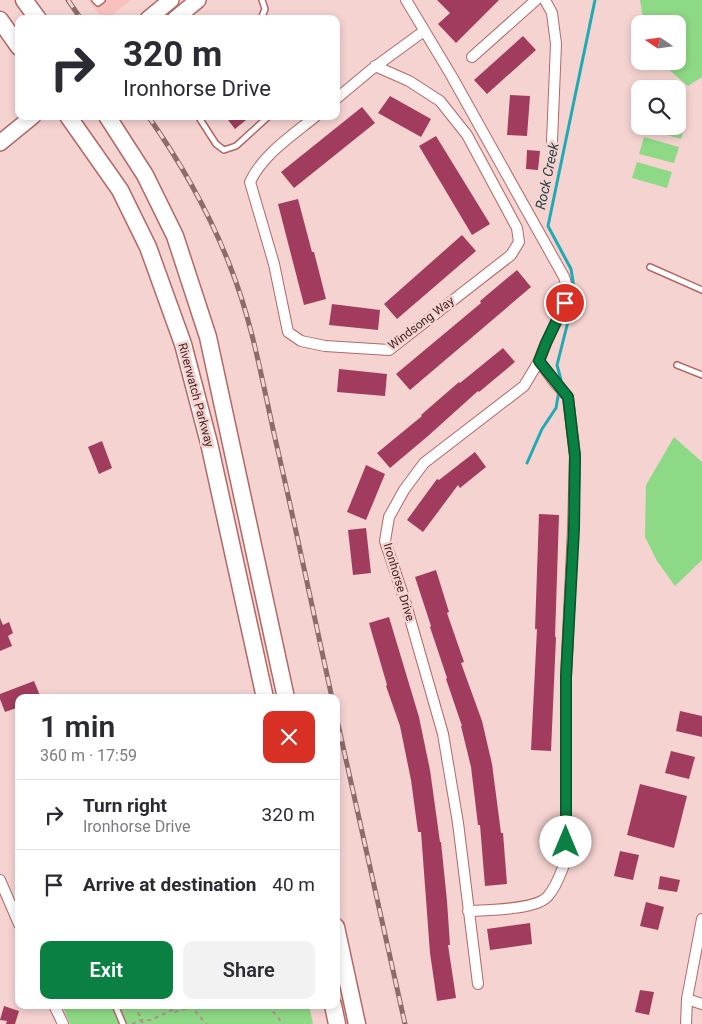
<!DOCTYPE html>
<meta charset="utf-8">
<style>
body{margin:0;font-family:Roboto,sans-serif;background:#f2f2f3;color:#2b2b33;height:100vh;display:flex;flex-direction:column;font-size:19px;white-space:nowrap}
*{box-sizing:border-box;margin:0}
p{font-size:16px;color:#7c7c81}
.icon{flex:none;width:28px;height:28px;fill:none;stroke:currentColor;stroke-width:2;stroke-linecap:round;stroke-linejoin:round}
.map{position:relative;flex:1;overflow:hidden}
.sheet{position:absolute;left:15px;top:694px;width:325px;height:315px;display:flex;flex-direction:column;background:#fff;border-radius:10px;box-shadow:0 2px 8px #0003}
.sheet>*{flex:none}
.banner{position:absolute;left:15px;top:15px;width:325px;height:105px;border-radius:10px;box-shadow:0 2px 8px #0003;background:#fff;color:#2b2b33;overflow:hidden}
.needle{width:32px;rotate:283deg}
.controls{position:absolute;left:631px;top:15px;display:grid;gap:10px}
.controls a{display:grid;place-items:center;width:55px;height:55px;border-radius:10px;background:#fff;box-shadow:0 2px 8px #0003;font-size:25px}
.pin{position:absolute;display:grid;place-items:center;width:42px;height:42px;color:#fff;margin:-21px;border:2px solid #fff;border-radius:50%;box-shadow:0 1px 5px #0007}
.me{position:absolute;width:55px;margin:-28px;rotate:0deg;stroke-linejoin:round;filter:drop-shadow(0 0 4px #0008)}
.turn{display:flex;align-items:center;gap:18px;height:105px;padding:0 25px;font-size:22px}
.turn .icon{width:65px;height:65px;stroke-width:2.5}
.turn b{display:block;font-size:35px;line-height:42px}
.round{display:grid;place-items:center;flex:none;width:52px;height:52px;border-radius:10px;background:#f2f2f3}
.head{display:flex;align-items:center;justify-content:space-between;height:85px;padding:0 25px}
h1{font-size:30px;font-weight:600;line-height:38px}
.button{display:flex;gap:10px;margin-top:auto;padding:10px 25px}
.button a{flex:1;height:58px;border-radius:10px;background:#0b8043;color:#fff;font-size:20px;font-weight:600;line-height:58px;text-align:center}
.button a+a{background:#f2f2f3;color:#2b2b33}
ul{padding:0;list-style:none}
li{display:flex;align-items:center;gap:15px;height:70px;padding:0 25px;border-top:1px solid #e1e1e2}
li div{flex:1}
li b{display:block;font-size:19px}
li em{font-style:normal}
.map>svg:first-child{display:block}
.built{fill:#f9c1be}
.green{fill:#8ed986}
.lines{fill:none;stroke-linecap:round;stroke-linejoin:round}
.stream{stroke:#1fabb4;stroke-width:3}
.building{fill:#a13c5f}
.lane-casing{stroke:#b36866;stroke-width:8}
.street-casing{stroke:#b36866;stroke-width:12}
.secondary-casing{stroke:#b36866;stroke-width:18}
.primary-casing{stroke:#b36866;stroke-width:19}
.path{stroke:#b1908f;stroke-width:2;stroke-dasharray:4 4;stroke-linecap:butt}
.lane{stroke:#fff;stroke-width:5}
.street{stroke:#fff;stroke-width:10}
.secondary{stroke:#fff;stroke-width:15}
.primary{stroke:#fff;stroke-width:16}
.rail-casing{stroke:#8c6c6b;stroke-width:5}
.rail{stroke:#f5d3d1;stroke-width:3;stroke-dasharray:9;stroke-linecap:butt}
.route-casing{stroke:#07532c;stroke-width:12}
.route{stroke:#0b8043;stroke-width:9}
.labels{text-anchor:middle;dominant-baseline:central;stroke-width:5;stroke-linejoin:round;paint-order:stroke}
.street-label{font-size:12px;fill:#3e1f1f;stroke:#f5d3d1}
.water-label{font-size:14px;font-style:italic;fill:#274244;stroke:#f5d3d1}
</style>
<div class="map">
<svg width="702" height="1024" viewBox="0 0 702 1024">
<rect width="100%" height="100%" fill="#f5d3d1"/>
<path class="built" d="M88 0H131L107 19H103Z"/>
<path class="green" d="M640 0H702V77L688 86 668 69 664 61H678V24H644Z
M678 120 686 123 681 139 646 129 647 126H678Z
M644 137 679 147 674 163 639 154Z
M637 162 672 172 667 188 632 178Z
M674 437 702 462V560L675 586 657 561 645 537 646 485Z
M62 1005H309L313 1024H70Z"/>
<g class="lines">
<path class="stream" d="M560 385 561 380 557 365 575 294 571 269 548 226 595 0
M527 463 542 429 556 408 559 391"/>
</g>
<path class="building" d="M437 0H499L456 43 438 24 450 13Z
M523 36 536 50 487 94 474 80Z
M510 95 530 96 527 136 507 135Z
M390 96 431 119 421 137 378 113Z
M362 107 375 123 294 188 281 172Z
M225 116H251L235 129Z
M436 136 490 224 472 235 419 146Z
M527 150 540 151 538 170 526 169Z
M298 199 312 252H314L326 299 304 305 278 204Z
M462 235 476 251 397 319 384 304Z
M517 270 531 287 410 390 396 374 481 303 480 301Z
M332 304 380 310 378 330 329 325Z
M503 348 515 362 479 392 478 391 428 436 390 468 377 453 422 416 421 415 459 382 460 383Z
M339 369 387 374 385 396 337 392Z
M102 441 112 468 99 474 88 447Z
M475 452 486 467 460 488 458 485 423 532 407 520 437 479 439 480Z
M366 465 385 474 366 520 347 512Z
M539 514 559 515 555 637H556L551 751 531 750 537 629H535Z
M366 528 371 573 353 575 348 530Z
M436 570 449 612 447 613 464 662 461 663 482 721 492 764 501 833H503L507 884 485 886 480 825H478L471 767 461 726H462L446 679 447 678 430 627 431 626 415 577Z
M389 617 419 717 430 770 440 842H441L447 901 450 945H448L456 998 437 1001 430 953 421 832H418L411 780 400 726 386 686 387 685 369 623Z
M0 618 3 625 9 622 13 633 8 636 12 646 0 651Z
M34 681 41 698H19V707L5 712 0 699V694Z
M680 711 702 716V737L676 731Z
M671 751 695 757 689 779 665 773Z
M640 784 687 796 674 848 627 835Z
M620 851 639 855 633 880 614 876Z
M660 876 680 880 677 892 658 889Z
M646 902 664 907 658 930 640 926Z
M530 923 532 944 490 950 487 929Z
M640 990 654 992 649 1015 635 1012Z
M4 1006 19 1011 15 1024H6L7 1021 0 1020Z"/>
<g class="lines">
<g class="lane-casing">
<path id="lane" d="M95 0 98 3 102 0
M261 19 265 9 262 0
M198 116 216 144 224 150 236 146 269 116
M650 267 702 290
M677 365 702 375
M115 1005 123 1024"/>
</g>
<g class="street-casing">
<path id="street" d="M406 0 451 75 564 277 569 293 565 303 546 343 539 361 524 386 424 463 404 490 389 517 385 541 405 601 443 734 458 823 478 984
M545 0 552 13 556 44 552 141
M472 57 536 0
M336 99 372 69 424 31
M316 116C293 135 263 154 250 182L274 264 288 332 301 341 325 346 389 350 511 255 519 242 517 228 467 135 440 101 409 81 375 66
M0 880 19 924
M468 911C487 910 537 910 548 896 557 886 561 872 566 860V677L573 529 575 456 568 397 555 383 539 361
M687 999 702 1004
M54 1005 63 1024
M686 1024 687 999 702 919"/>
</g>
<g class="secondary-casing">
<path id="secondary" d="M148 19 171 0
M175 19 198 0
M0 143 33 116"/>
</g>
<g class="primary-casing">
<path id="primary" d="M24 0 38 19
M0 20 19 47
M68 116 120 190 148 247 183 344 209 443 265 698
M107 116 145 175 175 236 208 337 286 698
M336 927 357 1024
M333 1005 337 1024"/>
</g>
<path class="path" d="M135 1005 143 1024
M190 1005 206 1024
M268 1005 283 1024
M132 1024 141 1020H151L174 1009 175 1012 191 1007"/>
<use href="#lane" class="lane"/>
<use href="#street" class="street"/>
<use href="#secondary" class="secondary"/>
<use href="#primary" class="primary"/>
<g class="rail-casing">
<path id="rail" d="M68 0 81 19
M148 116C181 163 209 212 230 266 252 321 262 380 275 438 295 524 313 611 332 698
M336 715 405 1024"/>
</g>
<use href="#rail" class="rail"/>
</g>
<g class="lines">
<g class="route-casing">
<path id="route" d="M565 303 546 343 539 361 568 397 575 456 574 529 566 677V842"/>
</g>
<use href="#route" class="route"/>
</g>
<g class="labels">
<g class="street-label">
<text transform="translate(421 323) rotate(-37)">Windsong Way</text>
<text transform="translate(196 395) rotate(75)">Riverwatch Parkway</text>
<text transform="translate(399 582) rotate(73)">Ironhorse Drive</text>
</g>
<g class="water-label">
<text transform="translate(547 176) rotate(-78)">Rock Creek</text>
</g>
</g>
</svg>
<div class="controls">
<a><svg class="needle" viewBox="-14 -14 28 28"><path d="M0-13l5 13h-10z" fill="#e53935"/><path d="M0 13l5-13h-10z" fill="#7c7c81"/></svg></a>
<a><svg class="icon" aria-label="search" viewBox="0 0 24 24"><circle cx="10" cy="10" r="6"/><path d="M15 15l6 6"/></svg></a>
</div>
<div class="pin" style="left:565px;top:303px;background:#d93025"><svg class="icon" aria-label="arrive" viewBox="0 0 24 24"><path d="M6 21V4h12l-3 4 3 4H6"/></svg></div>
<svg class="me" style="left:566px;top:842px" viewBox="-20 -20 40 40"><circle r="19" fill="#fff"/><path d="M0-13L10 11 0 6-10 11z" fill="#0b8043"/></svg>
<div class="banner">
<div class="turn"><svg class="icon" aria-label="right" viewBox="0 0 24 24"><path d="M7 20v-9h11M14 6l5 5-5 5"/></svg><div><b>320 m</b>Ironhorse Drive</div></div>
</div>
<section class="sheet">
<div class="head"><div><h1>1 min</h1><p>360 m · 17:59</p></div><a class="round" style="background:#d93025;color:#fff"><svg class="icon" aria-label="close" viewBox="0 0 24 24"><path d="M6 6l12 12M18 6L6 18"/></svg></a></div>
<ul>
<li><svg class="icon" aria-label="right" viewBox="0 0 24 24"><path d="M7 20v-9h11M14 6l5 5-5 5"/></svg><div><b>Turn right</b><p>Ironhorse Drive</p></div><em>320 m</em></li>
<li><svg class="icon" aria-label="arrive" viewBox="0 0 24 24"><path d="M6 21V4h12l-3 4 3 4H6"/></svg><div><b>Arrive at destination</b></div><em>40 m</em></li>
</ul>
<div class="button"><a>Exit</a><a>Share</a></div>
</section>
</div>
